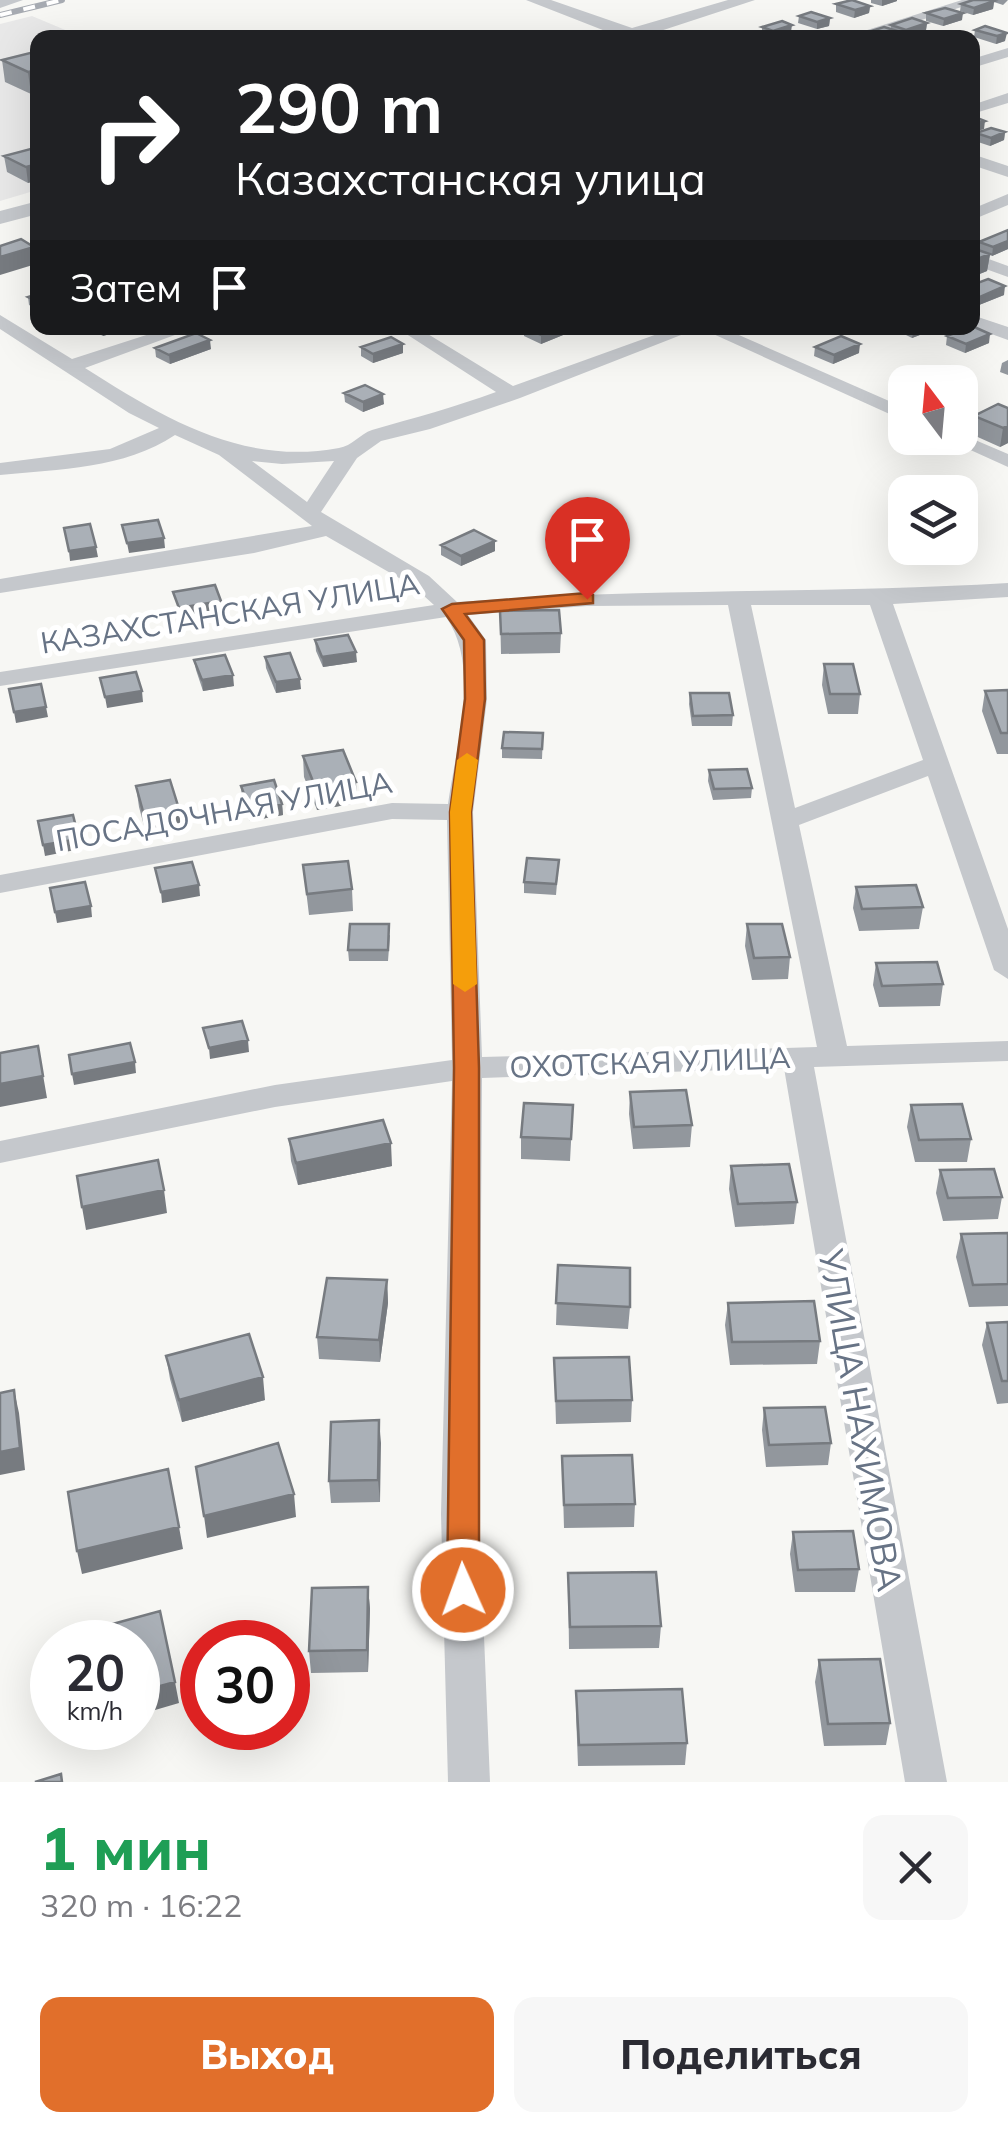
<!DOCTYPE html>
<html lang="ru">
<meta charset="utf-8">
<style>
body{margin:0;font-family:Mulish,sans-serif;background:#f7f7f7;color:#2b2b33;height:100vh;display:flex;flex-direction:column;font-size:38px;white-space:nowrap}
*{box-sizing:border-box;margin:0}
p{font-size:32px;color:#7c7c81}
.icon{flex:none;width:55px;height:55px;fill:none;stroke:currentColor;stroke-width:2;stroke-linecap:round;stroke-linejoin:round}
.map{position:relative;height:1782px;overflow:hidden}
.panel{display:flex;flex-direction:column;background:#fff;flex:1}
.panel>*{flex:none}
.banner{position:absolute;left:30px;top:30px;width:950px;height:305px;border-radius:20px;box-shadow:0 10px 40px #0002;background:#202124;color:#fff;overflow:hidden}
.needle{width:65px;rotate:344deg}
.buttons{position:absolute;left:888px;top:365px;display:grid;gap:20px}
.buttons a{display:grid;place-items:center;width:90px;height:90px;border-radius:20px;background:#fff;box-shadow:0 10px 40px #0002;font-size:50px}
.speed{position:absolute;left:30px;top:1620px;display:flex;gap:20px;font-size:50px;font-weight:700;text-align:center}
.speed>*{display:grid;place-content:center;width:130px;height:130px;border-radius:50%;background:#fff;box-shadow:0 10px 40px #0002;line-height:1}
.speed small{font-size:25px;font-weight:400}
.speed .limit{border:15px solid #d22;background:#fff;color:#111}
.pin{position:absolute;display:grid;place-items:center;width:85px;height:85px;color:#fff;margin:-102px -42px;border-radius:50% 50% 50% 0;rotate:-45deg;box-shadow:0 0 10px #0007}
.pin .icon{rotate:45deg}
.me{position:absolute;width:110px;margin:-55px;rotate:358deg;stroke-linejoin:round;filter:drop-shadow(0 0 8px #0008)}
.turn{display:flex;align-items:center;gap:35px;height:210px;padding:0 40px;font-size:45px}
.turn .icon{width:130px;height:130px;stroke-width:2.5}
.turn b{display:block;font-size:70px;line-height:85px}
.then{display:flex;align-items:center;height:95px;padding:0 40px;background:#0003;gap:20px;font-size:38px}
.round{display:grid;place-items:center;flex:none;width:105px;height:105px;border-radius:20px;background:#f7f7f7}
.overview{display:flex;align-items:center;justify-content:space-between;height:170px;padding:0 40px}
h1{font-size:60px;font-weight:800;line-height:75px;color:#1e9e55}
.cta{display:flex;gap:20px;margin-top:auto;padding:20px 40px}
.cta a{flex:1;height:115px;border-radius:20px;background:#e16f2b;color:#fff;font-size:40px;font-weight:800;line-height:115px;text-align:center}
.cta a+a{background:#f7f7f7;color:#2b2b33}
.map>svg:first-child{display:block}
.built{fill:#e8e8e8}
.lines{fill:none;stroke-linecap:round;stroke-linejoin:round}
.minor{fill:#c5c8cc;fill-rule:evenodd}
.tertiary{fill:#c5c8cc;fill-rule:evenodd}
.rail-casing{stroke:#a6aab1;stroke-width:6}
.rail{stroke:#fff;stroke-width:4;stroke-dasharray:12;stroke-linecap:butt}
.wall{fill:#92979d}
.shaded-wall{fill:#777b80}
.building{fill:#aab0b7;stroke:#777b80;stroke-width:2.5}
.route{fill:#e16f2b;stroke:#92481c;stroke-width:2.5}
.slow{fill:#f59e0b}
.labels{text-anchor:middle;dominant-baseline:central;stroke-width:10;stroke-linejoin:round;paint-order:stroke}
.street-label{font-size:30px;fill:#677385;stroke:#fff}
.near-street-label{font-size:35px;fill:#677385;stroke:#fff}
</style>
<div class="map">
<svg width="1008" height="1782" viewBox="0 0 1008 1782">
<rect width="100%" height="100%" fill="#f7f7f4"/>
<path class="built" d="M32 16 82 37 38 38 37 190 0 201V24Z"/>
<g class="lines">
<path class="minor" d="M0 0H23L0 8Z
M962 0H983L866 38H842Z
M1008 48V57L972 68V59Z
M1008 93V103L972 114V105Z
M972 154 1008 166V177L972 165Z
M1008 194V205L972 220V209Z
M972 253 1008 266V277L972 264Z
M0 315 72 359 168 328H194L85 368C164 418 242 466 339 448 352 446 360 434 372 430 414 418 455 407 496 392L397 328H418L513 386 674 328H699L520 398 430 429 381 441 357 458 321 512 429 576 457 602C641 588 824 594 1008 583V597L893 604 1008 929V979L994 970 928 776 799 825 847 1046 1008 1041V1061L814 1067 947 1782H905L784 1068 482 1078 479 1514 490 1782H448L441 1514 452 1081 275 1107 0 1163V1141L275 1085 452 1060 447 820 392 819 0 893V875L392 803 448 804C456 746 481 667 446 617L0 686V672L434 605 413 586 326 536 254 553 0 593V579L312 526 219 455 175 435C124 469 59 469 0 475V463L110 449 159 428 129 413 0 329ZM252 461 282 464 334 461 307 502ZM728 605 817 1047 482 1057 473 812 487 699 486 640 468 615 587 606ZM751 605H870L923 760 795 808Z
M972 315 1008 327V340L972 327Z
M700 328H723L905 408V421Z
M961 434 1008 454V467L944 438Z"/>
<path class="tertiary" d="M526 0H551L632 28 728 0H755L639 38H609L613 34Z
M38 201V214L0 224V211Z"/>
<g class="rail-casing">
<path id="rail" d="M0 15 62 0"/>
</g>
<use href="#rail" class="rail"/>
</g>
<path class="wall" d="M871 0H897V1L882 6 871 3Z
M992 0H1008L1003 5 994 2 993 9 973 15 960 11 961 4Z
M836 4 870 6 869 13 854 18 836 12Z
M926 13 962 20 943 26 926 21Z
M799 16 830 18 829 26 817 29 798 23Z
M927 23 926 30 906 37 897 34 896 38H864L865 33 891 29V25Z
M985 26 1005 41 996 44 974 37 975 30Z
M762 27 791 32 771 38 762 34Z
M38 51V92L31 94 5 82 2 60Z
M1005 132 1004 140 990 146 975 141 976 133Z
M38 147 28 183 7 172 4 156Z
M1008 230V249L992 256 990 255 987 271 972 277V248L978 250 979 242Z
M972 285 1004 295 979 305 972 303Z
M38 294V310L29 305 28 297Z
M88 328H130L103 336Z
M524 328 568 333 541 344 524 336Z
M898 328H938L912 338 898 331Z
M947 336 989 343 965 353 946 345Z
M403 344V353L373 363 361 356V347Z
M815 347 859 353 833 364 814 356Z
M155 348 211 349 170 364 156 357Z
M1008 360V375L1000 372 1002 363Z
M344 393 384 404 363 412 345 402Z
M1008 408V443L1000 447 971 434 974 416Z
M441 545 495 551 461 566 441 555Z
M500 611 561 633 560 653 501 654Z
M315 640 357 662 323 667 316 651Z
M265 657 301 689 276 693 266 668Z
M194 660 234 686 203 691 196 670Z
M824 664 860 694 858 714H828L822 685Z
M1008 690V754H997L982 711 985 691Z
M690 693 733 715 732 726H692L689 704Z
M543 733 542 759 502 758V748Z
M303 756 357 803 317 810 304 777Z
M709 770 752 788 751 798 713 800 708 781Z
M136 786 179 809 181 830 147 837 139 807Z
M241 786 282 804 283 815 250 821 242 797Z
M559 860 556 895 524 893V882Z
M303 865 352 889 353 911 309 915Z
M856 887 923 907 919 929 859 931 853 908Z
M747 924 790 957 788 979 752 980 745 946Z
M390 935 388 961H349L348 950Z
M876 963 943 984 940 1006 879 1007 873 985Z
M630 1092 692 1125 690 1147 633 1149 629 1114Z
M573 1105 570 1161 521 1159V1137Z
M911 1105 971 1139 967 1162H915L907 1127Z
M289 1139 392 1166 298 1185 291 1161Z
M731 1166 797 1202 794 1224 735 1227 729 1189Z
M940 1170 1002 1197 998 1219 943 1221 936 1193Z
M1008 1233V1306L969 1307 956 1257 961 1234Z
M558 1265 630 1307 628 1329 556 1325Z
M387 1280 388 1303 380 1362 319 1359 317 1337Z
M728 1303 820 1341 817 1364 730 1365 725 1325Z
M1008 1322V1403L997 1404 982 1345 987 1323Z
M166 1356 265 1400 182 1422 170 1379Z
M554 1358 632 1400 631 1422 556 1424Z
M764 1408 831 1443 828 1465 766 1467 762 1430Z
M379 1420 380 1502 331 1503 329 1481Z
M562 1456 635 1504 634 1527 564 1528Z
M793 1532 859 1569 855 1592H795L790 1554Z
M568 1573 661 1626 659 1648 569 1649Z
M368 1587 370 1609 368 1672 311 1673 309 1651Z
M819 1660 890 1723 886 1745 824 1746 815 1682Z
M576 1691 687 1743 685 1765 578 1766 576 1713Z"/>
<path class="shaded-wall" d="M882 0H897V1L882 6Z
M994 1 993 9 973 15 974 8Z
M870 6 869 13 854 18 855 10Z
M963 13 962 20 943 26 944 19Z
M830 18 829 26 817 29V22Z
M927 23 926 30 906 37V30Z
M792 25 791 32 772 38 773 31Z
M897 31 896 38H878Z
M1007 33 1005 41 996 44 997 36Z
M38 70V92L31 94 28 72Z
M985 121 984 129 972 133V125Z
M1005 132 1004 140 990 146 991 138Z
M38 164V181L28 183 26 167Z
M1008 241V249L992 256 993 247Z
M34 247 36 264 0 275V257Z
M990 254 987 271 972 277V261Z
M1005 286 1004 295 979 305 980 297Z
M102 328H130L103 336Z
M559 328H568V333L541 344V335Z
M916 328H938L912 338 914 329Z
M990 334 989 343 965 353 966 344Z
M210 340 211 349 170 364 169 355Z
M403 344V353L373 363V354Z
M860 344 859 353 833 364 834 355Z
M383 394 384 404 363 412V402Z
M1008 426V443L1000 447 1003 428Z
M164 538 165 548 129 553 127 543Z
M495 541V551L461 566V556Z
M96 547 98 557 70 561 69 551Z
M221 601 222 611 180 618 179 608Z
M356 652 357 662 323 667 322 657Z
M233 675 234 686 203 691 202 680Z
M300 679 301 689 276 693V682Z
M142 691 143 702 107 708 105 697Z
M46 707 48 717 16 723 14 712Z
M356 782 357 803 317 810 316 789Z
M282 804 283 815 250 821V810Z
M179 809 181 830 147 837 144 815Z
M79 839 80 849 45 856 43 845Z
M199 885 200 896 162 903 161 892Z
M91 906 92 917 57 923 55 912Z
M248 1040 249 1052 210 1059 209 1048Z
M38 1046 47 1098 0 1107V1084Z
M135 1062 136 1073 74 1085 72 1074Z
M391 1143 392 1166 298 1185 296 1163Z
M164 1190 167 1213 86 1230 82 1207Z
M387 1280 388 1303 380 1362 379 1340Z
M263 1377 265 1400 182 1422 179 1400Z
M14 1390 19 1413 25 1470 0 1475V1452Z
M379 1420 381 1443 380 1502 378 1480Z
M294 1494 296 1517 207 1538 204 1516Z
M179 1527 183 1549 82 1574 77 1551Z
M368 1587 370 1609 368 1672 367 1650Z
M175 1682 179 1703 138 1715V1692Z"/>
<path class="building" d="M852 0 870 6 855 10 836 4Z
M973 0H989L994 1 974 8 961 4Z
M945 8 963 13 944 19 926 13Z
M811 12 830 18 817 22 799 16Z
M912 18 927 23 906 30 891 25Z
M782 21 792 25 773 31 762 27Z
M985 26 1007 33 997 36 975 30Z
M884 27 897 31 878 37 865 33Z
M38 51V70L28 72 2 60Z
M972 116 985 121 972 125Z
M991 128 1005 132 991 138 976 133Z
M38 147V164L26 167 4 156Z
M1008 230V241L993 247 979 242Z
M21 239 34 247 0 257V246Z
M972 248 990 254 972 261Z
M988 279 1005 286 980 297 972 293V285Z
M38 294V302L28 297Z
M972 326 990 334 966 344 947 336Z
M525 328H559L541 335Z
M196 333 210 340 169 355 155 348Z
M841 336 860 344 834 355 815 347Z
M391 337 403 344 373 354 361 347Z
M365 385 383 394 363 402 344 393Z
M998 404 1008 408V426L1003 428 974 416Z
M158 520 164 538 127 543 122 525Z
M90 524 96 547 69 551 64 528Z
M474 530 495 541 461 556 441 545Z
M215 585 221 601 179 608 173 592Z
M559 610 561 633 501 634 500 611Z
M348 635 356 652 322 657 315 640Z
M290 653 300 679 276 682 265 657Z
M225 655 233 675 202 680 194 660Z
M824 664H853L860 694H830Z
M136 672 142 691 105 697 100 678Z
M41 684 46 707 14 712 9 689Z
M1008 690V733H1001L985 691Z
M690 693H729L733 715 693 716Z
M504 732 543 733 542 749 502 748Z
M343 750 356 782 316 789 303 756Z
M747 769 752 788 714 789 709 770Z
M170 780 179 809 144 815 136 786Z
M274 780 282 804 250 810 241 786Z
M73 815 79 839 43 845 38 821Z
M527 858 559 860 556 884 524 882Z
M348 861 352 889 307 894 303 865Z
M192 862 199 885 161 892 155 868Z
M85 882 91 906 55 912 50 888Z
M916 885 923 907 862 909 856 887Z
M350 924H389L388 950H348Z
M747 924H782L790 957 754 958Z
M937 962 943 984 882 986 876 963Z
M242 1021 248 1040 209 1048 203 1028Z
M130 1043 135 1062 72 1074 69 1055Z
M38 1046 43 1076 0 1084V1053Z
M686 1090 692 1125 634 1127 630 1092Z
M524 1103 573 1105 571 1139 521 1137Z
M962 1104 971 1139 919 1140 911 1105Z
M383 1120 391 1143 296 1163 289 1139Z
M158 1160 164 1190 82 1207 77 1176Z
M789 1164 797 1202 738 1204 731 1166Z
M994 1169 1002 1197 948 1198 940 1170Z
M1008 1233V1284L973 1285 961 1234Z
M558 1265 630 1268V1307L556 1303Z
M327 1278 387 1280 379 1340 317 1337Z
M814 1301 820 1341 732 1342 728 1303Z
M1008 1322V1381H1002L987 1323Z
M249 1334 263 1377 179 1400 166 1356Z
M629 1357 632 1400 556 1401 554 1358Z
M14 1390 20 1448 0 1452V1393Z
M825 1407 831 1443 769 1445 764 1408Z
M379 1420 378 1480 329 1481 331 1422Z
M278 1443 294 1494 204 1516 196 1467Z
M632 1455 635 1504 564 1505 562 1456Z
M168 1469 179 1527 77 1551 68 1492Z
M853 1531 859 1569 798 1570 793 1532Z
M656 1572 661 1626 570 1627 568 1573Z
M368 1587 367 1650 309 1651 312 1588Z
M160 1611 175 1682 138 1692V1642H77L76 1634Z
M880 1659 890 1723 828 1724 819 1660Z
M682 1689 687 1743 579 1745 576 1691Z
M61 1774 62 1782H35Z"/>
<path class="route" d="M587 593 593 595V603L465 614 484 640 485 699 471 812 479 1068V1590L474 1600 463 1605 452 1600 447 1590 454 1068 450 812 465 699 464 640 442 609 452 604Z"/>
<path class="slow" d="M467 753 478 760 471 812 477 984 465 992 453 984 450 812 457 760Z"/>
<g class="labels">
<g class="street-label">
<text transform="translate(230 613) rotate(-9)">КАЗАХСТАНСКАЯ УЛИЦА</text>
<text transform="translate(224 811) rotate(-10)">ПОСАДОЧНАЯ УЛИЦА</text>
<text transform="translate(650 1062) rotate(-2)">ОХОТСКАЯ УЛИЦА</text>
</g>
<g class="near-street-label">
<text transform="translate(861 1420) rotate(80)">УЛИЦА НАХИМОВА</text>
</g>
</g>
</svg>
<div class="buttons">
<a><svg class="needle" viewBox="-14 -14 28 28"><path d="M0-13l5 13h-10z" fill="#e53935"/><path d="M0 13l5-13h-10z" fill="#7c7c81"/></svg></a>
<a><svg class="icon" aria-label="layers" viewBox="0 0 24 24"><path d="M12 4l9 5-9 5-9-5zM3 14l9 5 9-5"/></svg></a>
</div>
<div class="speed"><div>20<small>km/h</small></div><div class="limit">30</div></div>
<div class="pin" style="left:587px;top:599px;background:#d93025"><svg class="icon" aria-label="arrive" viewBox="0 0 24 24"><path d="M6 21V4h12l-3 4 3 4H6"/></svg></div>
<svg class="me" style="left:463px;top:1590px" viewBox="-20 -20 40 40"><circle r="17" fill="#e16f2b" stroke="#fff" stroke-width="3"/><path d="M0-11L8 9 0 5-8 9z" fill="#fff"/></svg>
<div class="banner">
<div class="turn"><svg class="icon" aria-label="right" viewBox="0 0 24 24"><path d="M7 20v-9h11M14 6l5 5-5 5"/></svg><div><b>290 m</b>Казахстанская улица</div></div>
<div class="then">Затем<svg class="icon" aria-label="arrive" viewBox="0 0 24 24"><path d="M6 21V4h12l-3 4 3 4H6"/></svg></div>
</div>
</div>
<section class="panel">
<div class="overview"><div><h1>1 мин</h1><p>320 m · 16:22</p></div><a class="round"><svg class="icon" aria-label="close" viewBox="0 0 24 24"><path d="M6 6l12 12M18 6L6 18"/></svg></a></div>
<div class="cta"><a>Выход</a><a>Поделиться</a></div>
</section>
